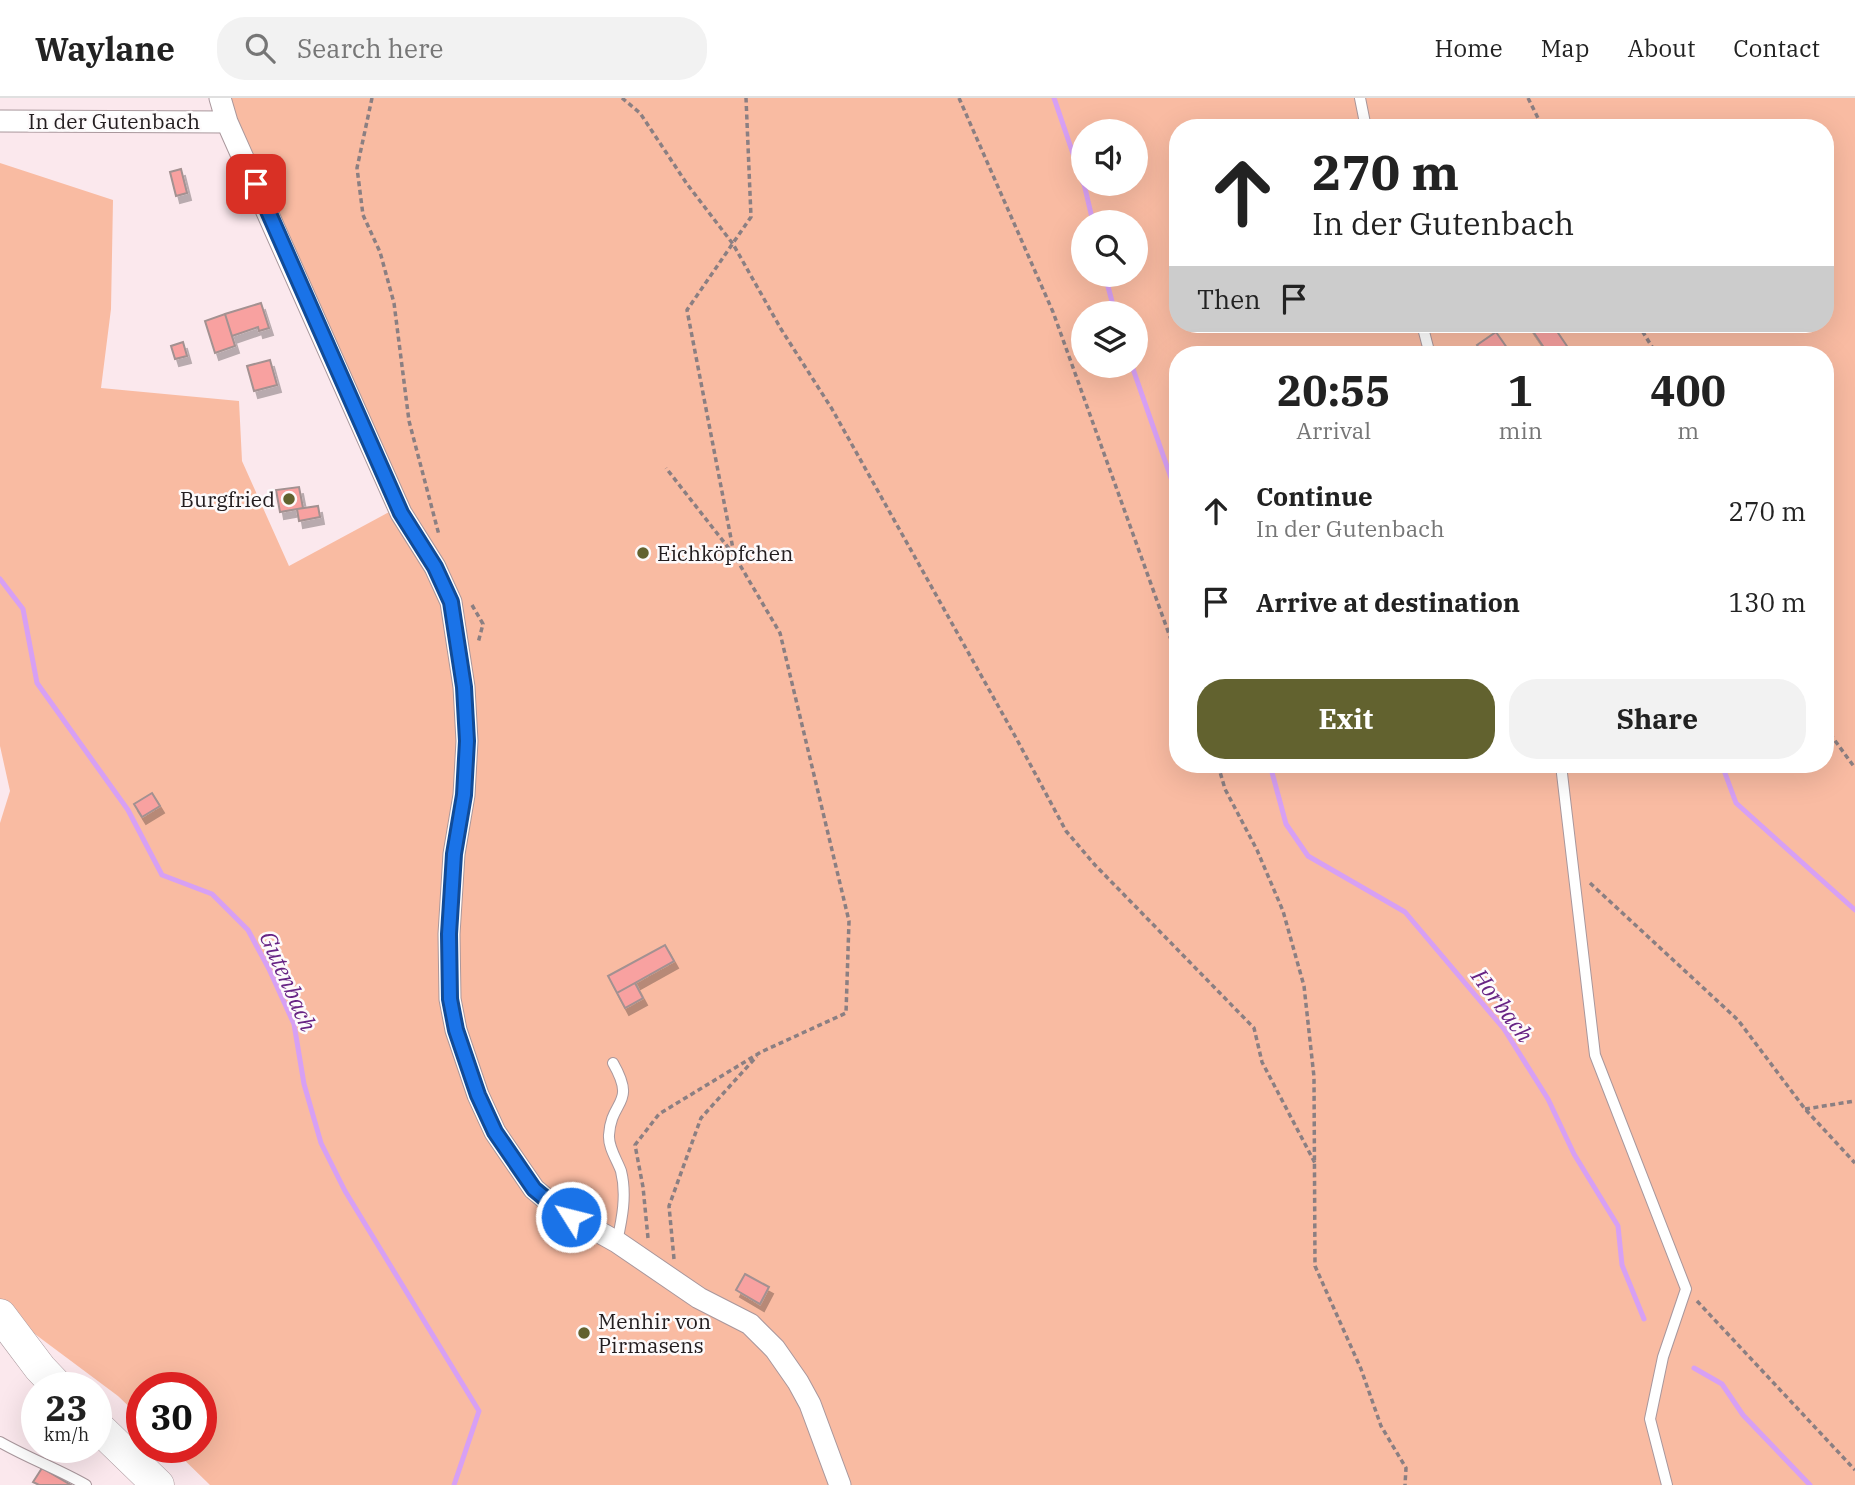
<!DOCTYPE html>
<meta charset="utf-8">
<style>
body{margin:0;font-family:"IBM Plex Serif",serif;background:#f2f2f2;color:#222;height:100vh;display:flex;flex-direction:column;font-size:26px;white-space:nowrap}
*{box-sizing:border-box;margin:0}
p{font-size:23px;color:#767676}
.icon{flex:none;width:38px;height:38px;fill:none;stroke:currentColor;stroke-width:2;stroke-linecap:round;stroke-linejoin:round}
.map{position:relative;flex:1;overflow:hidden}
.details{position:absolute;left:1169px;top:248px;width:665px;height:427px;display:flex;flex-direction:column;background:#fff;border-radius:28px;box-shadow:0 7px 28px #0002}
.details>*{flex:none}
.top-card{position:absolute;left:1169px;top:21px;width:665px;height:214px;border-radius:28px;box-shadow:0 7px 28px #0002;background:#fff;color:#222;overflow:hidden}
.buttons{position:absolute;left:1071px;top:21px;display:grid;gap:14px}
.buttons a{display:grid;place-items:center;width:77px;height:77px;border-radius:50%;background:#fff;box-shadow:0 7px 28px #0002;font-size:35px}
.speed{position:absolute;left:21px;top:1274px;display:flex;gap:14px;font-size:35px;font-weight:700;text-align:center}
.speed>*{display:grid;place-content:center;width:91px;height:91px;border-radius:50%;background:#fff;box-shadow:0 7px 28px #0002;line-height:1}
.speed small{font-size:18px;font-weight:400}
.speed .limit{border:10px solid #d22;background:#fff;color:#111}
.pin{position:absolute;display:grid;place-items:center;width:60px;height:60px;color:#fff;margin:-30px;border-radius:14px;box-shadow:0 4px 10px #0006}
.me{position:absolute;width:77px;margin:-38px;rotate:306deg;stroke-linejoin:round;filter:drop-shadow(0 0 5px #0008)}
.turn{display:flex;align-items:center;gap:24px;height:147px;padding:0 28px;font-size:32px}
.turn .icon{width:91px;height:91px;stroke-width:2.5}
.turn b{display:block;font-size:49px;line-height:60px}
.then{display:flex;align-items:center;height:66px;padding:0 28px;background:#0003;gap:14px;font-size:26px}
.eta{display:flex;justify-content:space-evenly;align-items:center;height:119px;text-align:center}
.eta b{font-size:42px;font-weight:700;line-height:49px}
.primary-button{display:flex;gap:14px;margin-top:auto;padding:14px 28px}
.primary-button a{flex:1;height:80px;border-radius:28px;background:#62622f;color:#fff;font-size:28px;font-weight:700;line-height:80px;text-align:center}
.primary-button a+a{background:#f2f2f2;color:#222}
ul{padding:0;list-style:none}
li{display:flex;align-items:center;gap:21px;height:91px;padding:0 28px}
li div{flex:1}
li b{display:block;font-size:26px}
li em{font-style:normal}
header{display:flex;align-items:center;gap:42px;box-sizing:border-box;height:98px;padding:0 35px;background:#fff;border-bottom:2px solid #e0e0e0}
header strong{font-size:33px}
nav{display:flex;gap:38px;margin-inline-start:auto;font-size:24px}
.search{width:490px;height:63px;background:#f2f2f2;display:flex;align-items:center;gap:18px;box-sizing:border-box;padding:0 24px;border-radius:28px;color:#767676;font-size:26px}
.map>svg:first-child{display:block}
.green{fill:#f9bba2;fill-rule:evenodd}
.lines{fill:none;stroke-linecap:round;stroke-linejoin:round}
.stream{stroke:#d7a0f4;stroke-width:5}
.building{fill:#f8a1a0;stroke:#a39191;stroke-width:2;filter:url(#shadow)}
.service-casing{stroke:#a9979c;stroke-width:12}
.minor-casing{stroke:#a9979c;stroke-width:23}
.secondary-casing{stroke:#a9979c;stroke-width:33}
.path{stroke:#8b7f82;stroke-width:3.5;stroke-dasharray:5 3.5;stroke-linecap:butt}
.service{stroke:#fff;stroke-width:10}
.minor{stroke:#fff;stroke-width:21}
.secondary{stroke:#fff;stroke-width:32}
.route-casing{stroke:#114b97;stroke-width:18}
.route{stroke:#1a73e8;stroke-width:12}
.poi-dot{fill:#62622f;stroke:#fdfafb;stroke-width:2.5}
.labels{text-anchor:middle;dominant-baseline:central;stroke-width:5;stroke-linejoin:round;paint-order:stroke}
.street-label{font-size:21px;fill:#231d1f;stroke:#fdfafb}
.poi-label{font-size:21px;fill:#231d1f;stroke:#fdfafb;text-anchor:start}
.water-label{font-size:23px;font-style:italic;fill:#672384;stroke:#fdfafb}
</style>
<header>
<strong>Waylane</strong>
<div class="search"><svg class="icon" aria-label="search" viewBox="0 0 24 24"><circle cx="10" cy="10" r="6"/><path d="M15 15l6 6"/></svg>Search here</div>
<nav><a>Home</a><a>Map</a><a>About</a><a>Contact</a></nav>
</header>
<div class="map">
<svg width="1855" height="1387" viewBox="0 0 1855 1387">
<defs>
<filter id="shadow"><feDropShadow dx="4" dy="7" stdDeviation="0" flood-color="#0004"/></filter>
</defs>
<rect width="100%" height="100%" fill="#fbe8ed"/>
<path class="green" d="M228 0H1855V1387H210L171 1349H201V1290H142V1321L118 1298 0 1210V725L10 693 0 648V65L113 102 111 211 101 290 239 303 242 363 289 468 404 406 237 29ZM1178 30H1825V226H1178ZM1083 33H1136V86H1083ZM1083 124H1136V177H1083ZM1083 215H1136V268H1083ZM1178 257H1825V667H1178Z"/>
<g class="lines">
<path class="stream" d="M1054 0 1083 85
M1084 86 1093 124
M1105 177 1115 215
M1132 268 1178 400
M0 481 23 511 37 585 128 712 162 777 212 796 248 832 269 871 294 926 304 986 321 1045 345 1093 479 1313 454 1387
M1270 667 1286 726 1308 758 1405 814 1504 931 1548 1001 1574 1056 1618 1128 1622 1167 1644 1221
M1722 667 1736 705 1855 812
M1694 1270 1722 1286 1743 1317 1810 1387"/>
</g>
<path class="building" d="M181 71 187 95 176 98 170 74Z
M261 205 269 230 259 233 258 229 232 238 225 216Z
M225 216 235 248 215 255 205 223Z
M1528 226H1552L1573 257H1549Z
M1496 234 1512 257H1484L1477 247Z
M183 244 187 258 175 261 171 248Z
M270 262 277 287 254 293 247 268Z
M299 389 303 410 280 414 276 392Z
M318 408 320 419 299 423 297 411Z
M152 695 160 708 142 719 134 706Z
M665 847 674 863 617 895 608 878Z
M635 885 643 900 625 910 617 895Z
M745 1176 769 1189 760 1206 736 1192Z
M42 1370 71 1387H39L33 1384Z"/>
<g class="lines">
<g class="service-casing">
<path id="service" d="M1360 0 1366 30
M1422 226 1430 257
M1561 667 1595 957 1686 1191 1663 1259 1650 1321 1667 1387
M613 965C637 1007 611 1001 609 1037 608 1049 617 1062 621 1073 627 1097 622 1121 617 1144
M0 1344C28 1360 58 1371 86 1387"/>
</g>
<g class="minor-casing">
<path id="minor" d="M220 0 227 24 401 415 435 469 451 504 464 589 467 643 464 697 454 756 449 836 450 901 456 932 478 997 495 1034 534 1091 558 1111 617 1144 699 1200 750 1226 775 1251 798 1284 810 1306 840 1387
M0 23 227 24"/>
</g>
<g class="secondary-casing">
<path id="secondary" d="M0 1217 40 1270 59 1290
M96 1327 158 1387"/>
</g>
<path class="path" d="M372 0 357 70 363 117 380 154 394 205 409 323 439 437
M622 0 640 15 687 86 733 146 781 231 832 311 1015 638 1066 733 1095 767 1254 930 1262 964 1316 1067
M959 0 1053 214 1178 561
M1528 0 1543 30
M1638 226 1657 257
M734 456 687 212 751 119 746 0
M472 507 483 526 478 545
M1825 629 1855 670
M1218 667 1225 691 1257 752 1283 813 1304 888 1314 979 1315 1168 1361 1271 1381 1328 1406 1370 1405 1387
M1590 785 1738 922 1805 1011 1855 1065
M1805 1011 1855 1003
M648 1140 643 1089 635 1047 659 1016 761 954 846 915 849 823 780 535 734 457 666 370
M674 1161 669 1108 701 1020 757 958
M1697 1203 1855 1372"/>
<use href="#service" class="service"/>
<use href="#minor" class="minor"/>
<use href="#secondary" class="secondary"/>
</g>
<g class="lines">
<g class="route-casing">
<path id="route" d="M256 86 401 415 435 469 451 504 464 589 467 643 464 697 454 756 449 836 450 901 456 932 478 997 495 1034 534 1091 558 1111 571 1119"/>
</g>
<use href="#route" class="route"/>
</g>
<g class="poi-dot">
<circle cx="289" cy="401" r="7"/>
<circle cx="643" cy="455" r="7"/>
<circle cx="584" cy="1235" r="7"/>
</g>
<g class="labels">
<g class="street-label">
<text x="114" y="23">In der Gutenbach</text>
</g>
<g class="poi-label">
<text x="275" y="401" text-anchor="end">Burgfried</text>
<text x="657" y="455">Eichköpfchen</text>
<text x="598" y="1223">Menhir von<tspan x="598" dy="24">Pirmasens</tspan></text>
</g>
<g class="water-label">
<text transform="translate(289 883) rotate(66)">Gutenbach</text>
<text transform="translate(1503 907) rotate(53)">Horbach</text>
</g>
</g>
</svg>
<div class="buttons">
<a><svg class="icon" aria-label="sound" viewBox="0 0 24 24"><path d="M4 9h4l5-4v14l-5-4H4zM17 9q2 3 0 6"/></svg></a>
<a><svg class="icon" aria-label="search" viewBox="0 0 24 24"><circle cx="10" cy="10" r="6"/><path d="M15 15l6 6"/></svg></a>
<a><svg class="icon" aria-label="layers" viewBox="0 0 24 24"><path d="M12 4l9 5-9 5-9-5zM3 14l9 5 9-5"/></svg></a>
</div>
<div class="speed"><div>23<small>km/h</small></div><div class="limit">30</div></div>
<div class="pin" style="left:256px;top:86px;background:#d93025"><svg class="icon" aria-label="arrive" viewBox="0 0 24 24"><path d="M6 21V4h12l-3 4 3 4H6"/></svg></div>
<svg class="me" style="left:571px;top:1119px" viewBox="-20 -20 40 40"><circle r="17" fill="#1a73e8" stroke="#fff" stroke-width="3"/><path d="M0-11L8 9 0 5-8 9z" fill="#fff"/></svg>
<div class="top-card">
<div class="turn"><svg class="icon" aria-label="ahead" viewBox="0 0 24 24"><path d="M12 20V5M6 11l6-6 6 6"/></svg><div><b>270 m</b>In der Gutenbach</div></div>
<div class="then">Then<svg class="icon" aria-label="arrive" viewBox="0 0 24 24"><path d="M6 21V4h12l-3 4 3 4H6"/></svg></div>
</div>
<section class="details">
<div class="eta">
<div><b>20:55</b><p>Arrival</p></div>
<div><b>1</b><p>min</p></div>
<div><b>400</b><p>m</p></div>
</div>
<ul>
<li><svg class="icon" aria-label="ahead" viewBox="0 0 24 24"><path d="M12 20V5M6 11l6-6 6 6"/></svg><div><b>Continue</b><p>In der Gutenbach</p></div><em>270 m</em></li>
<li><svg class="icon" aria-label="arrive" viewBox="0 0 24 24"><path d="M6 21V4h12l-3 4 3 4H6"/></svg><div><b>Arrive at destination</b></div><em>130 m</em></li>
</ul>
<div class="primary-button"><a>Exit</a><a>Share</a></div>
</section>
</div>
